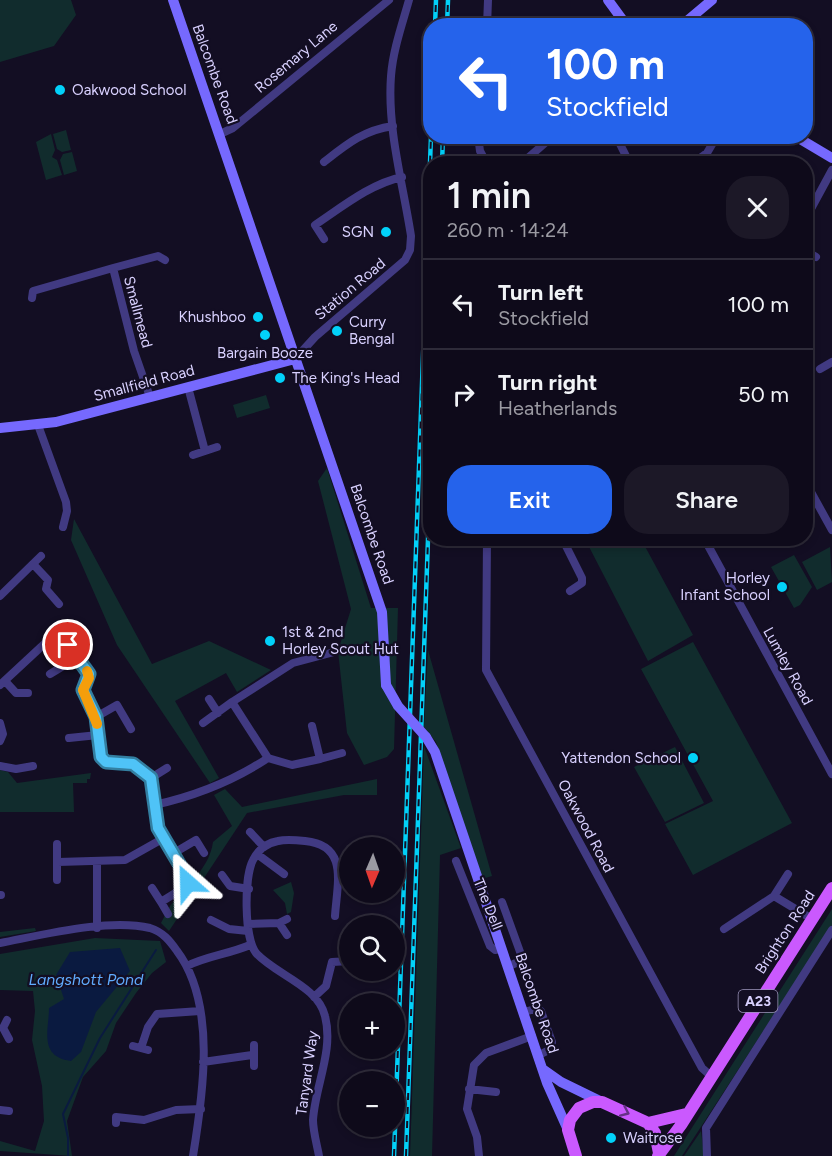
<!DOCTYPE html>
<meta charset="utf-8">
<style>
body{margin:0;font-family:Figtree,sans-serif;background:#1c1827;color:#f1f3f6;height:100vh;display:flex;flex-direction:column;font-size:22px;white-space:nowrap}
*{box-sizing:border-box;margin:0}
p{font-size:20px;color:#9b9aa2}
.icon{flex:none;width:33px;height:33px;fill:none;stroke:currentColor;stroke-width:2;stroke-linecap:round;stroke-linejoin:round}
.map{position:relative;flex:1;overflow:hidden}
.details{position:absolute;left:423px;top:156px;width:390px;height:390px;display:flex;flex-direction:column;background:#0e0a1a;border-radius:24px;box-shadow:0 3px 9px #0003,0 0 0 2px #2e2b39}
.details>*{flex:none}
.top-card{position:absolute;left:423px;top:18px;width:390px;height:126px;border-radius:24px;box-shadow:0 3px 9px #0003,0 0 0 2px #2e2b39;background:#2563eb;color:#fff;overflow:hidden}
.needle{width:39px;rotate:182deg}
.tools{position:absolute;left:339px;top:837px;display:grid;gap:12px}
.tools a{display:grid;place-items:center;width:66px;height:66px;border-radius:50%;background:#0e0a1a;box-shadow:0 3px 9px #0003,0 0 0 2px #2e2b39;font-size:30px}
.pin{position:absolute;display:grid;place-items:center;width:51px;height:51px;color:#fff;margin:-26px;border:3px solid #fff;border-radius:50%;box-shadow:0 2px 6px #0007}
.me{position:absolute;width:66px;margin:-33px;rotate:335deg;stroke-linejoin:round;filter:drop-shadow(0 0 4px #0008)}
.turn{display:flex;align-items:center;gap:21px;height:126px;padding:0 24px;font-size:27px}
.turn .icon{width:78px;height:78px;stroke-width:2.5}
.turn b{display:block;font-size:42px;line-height:51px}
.round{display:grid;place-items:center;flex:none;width:63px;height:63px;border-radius:24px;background:#1c1827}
.head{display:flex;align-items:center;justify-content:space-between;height:102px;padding:0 24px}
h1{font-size:36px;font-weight:600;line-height:45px}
.cta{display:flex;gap:12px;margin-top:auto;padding:12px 24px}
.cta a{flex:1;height:69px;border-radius:24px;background:#2563eb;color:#fff;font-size:24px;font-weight:600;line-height:69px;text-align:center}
.cta a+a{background:#1c1827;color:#f1f3f6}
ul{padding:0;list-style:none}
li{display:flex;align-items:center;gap:18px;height:90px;padding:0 24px;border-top:2px solid #2e2b39}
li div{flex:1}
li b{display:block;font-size:22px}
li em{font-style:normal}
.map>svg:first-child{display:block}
.green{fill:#112c2d}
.water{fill:#0a1a40}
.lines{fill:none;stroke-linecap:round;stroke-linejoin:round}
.stream{stroke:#0a1a40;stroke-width:2}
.street{stroke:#413a82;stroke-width:8}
.secondary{stroke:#7669fe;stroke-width:10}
.primary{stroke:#ca59fe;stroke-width:12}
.rail-casing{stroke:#02d1f9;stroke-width:4.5}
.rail{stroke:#130e23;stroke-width:2;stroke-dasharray:7;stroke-linecap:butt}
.secondary-bridge{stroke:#7669fe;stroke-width:10}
.oneway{stroke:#653086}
.route-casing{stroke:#337fa1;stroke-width:15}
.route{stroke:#4fc3f7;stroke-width:10}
.slow{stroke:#f59e0b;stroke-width:10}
.poi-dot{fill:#02d1f9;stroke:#130e23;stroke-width:2}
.labels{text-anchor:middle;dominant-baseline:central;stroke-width:4.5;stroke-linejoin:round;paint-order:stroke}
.shield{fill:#130e23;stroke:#9e96bd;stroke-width:1.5}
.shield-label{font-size:14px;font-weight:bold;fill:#d9d1ff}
.street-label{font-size:15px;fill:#d9d1ff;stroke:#130e23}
.poi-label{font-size:15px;fill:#d9d1ff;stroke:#130e23;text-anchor:start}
.water-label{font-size:16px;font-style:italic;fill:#60abfe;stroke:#130e23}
</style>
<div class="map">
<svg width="832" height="1156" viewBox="0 0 832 1156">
<rect width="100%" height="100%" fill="#130e23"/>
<path class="green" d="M0 0H71L76 15 54 46 0 62Z
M66 130 71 150 62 152 57 149 53 134Z
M51 134 55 150 52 157 57 160 62 175 46 180 36 142Z
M72 152 77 171 64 175 60 160 63 154Z
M266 395 270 408 237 418 233 405Z
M327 468 371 608H398L394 749 387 757 364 765 347 733 338 651 351 609 318 481Z
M74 519 152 664 209 641 271 670 237 692 226 673 175 701 219 778 210 783 117 645 71 540Z
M585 539H641L693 635 648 661Z
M830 547 832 582 817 590 802 562Z
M794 555 812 587 800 605 794 608 771 567Z
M693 642 792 823 693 875 665 824 713 801 641 669Z
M428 650 492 876 482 879 436 742 424 727Z
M424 746 461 848 440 855 432 1156H410Z
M675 747 704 803 665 822 634 767Z
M0 770 8 772 17 783 91 773 90 779H87V783H73L74 812H0Z
M377 779V795H344L247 813 169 931 161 923C165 916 168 908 173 902 189 882 209 869 213 842L232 826 214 795 225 789 242 807Z
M291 882 294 893 291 912 287 914 285 903 273 890Z
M832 909V925L779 1008 772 1003Z
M35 928 36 931 0 937V932Z
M95 938 160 941 166 962 152 973 136 993 116 1023 106 1051 83 1077 67 1121 72 1156 0 1151V1141L35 1151 44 1121 42 1086 32 1040 35 1011 33 991 0 990V954Z
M770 1005 777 1010 682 1156H674Z
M701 1131 704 1156H684Z"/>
<path class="water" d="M120 948 130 971 96 1012 81 1052 71 1061C38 1057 49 1029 49 1008L64 999 56 975 70 952Z"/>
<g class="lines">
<path class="stream" d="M68 1156V1138L63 1114 100 1038 156 950"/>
<path class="street" d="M487 26 488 0
M220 134 233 128 389 0
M478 136 480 151 487 164
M616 136 630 164
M324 162C347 144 364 130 393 126
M521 164 553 136
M692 164 707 153 717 136
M806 218 832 170
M324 239 315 225C342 207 370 184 402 177
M806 251 816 257
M113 268 158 256 165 260
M32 298 33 291 113 268 134 351 150 397
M295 359 315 337 405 260 410 250 411 236C403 184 387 129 391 76 393 50 402 25 409 0
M820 369 832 362
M188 387 205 451
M38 425 66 502 67 511 63 527
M193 455 217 447
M806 483 832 530
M487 538 486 670 690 1046 702 1068 711 1076
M562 538 582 578V583L570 591
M704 538 832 774
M33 564 48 580 46 589 59 604
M0 596 41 556
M75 652 87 642
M50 674 78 657
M5 681 16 693H28
M0 685 55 634C70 640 80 660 89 674L83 690 96 717 101 757 106 762 133 764 151 778 158 828 188 879 185 887 161 902 152 888
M209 699 218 713
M96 717 117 705 131 729
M0 723 3 734 0 741
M203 723 232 702
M69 738 98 735
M268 758 232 702 293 663 338 651
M268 758 292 765 320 759 312 726
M320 759 342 753
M0 766 16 769 33 766
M151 778 167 768
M154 805C195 796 233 781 268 758
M250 832 264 847
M57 844V880
M174 853 196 840 204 853
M257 854 284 874
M456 861 490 946 495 950 502 949
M58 862 125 860 164 838
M97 863V928
M222 875 230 886 249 889
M0 895H1
M774 896 812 919
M161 902 168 914
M502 902 523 960 509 966
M211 920 229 929 248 931
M279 923 287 935
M248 924 279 923 287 919
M724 929 774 896 788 874
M0 943C42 935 109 918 150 928 163 932 170 941 177 951 217 1004 203 1095 193 1156
M187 966C207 956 229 954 250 945
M314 997 326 986 332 962 350 961
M524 1012 535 1009 541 1011 552 1042 551 1049 539 1055
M7 1020 3 1028 9 1039
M133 1046 148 1050
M141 1048 148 1027 157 1014 200 1011
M203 1062 252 1055
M254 1066V1045
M469 1089 496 1092
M0 1110 9 1111
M116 1123V1117L144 1120 176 1110 201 1109
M319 1156C317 1145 313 1131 313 1120 315 1086 334 1051 325 1016 318 986 276 975 256 953 244 938 244 877 253 860 258 850 267 843 278 841 286 839 296 840 305 841 349 845 337 884 335 916
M479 1156 477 1137 467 1109 474 1065 486 1053 532 1036
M707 1156 706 1128 832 930"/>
<path class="secondary" d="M173 0 382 612 386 685
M608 0 627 26
M681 26 712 0
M795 136 832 158
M0 428 56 422 295 359
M426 737 435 752 547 1083 568 1130
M544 1070 561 1082 602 1102"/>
<path class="primary" d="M648 1123 686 1114
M576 1156 568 1130 570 1120 579 1108 593 1102H602L648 1123 655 1133 659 1153
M658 1156 681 1125 832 888"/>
<g class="rail-casing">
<path id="rail" d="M435 26 436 0
M447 26 448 0
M442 164 443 136
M394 1156 431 136
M406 1156 430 483"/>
</g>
<use href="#rail" class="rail"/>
<path class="secondary-bridge" d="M386 685 398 706 426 737"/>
</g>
<defs><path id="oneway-chevron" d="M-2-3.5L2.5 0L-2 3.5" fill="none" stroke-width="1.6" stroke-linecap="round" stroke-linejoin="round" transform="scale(1.5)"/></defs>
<use class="oneway" href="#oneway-chevron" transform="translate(625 1112) rotate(24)"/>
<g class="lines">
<g class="route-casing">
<path id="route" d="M68 645 89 674 83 690 96 717 101 757 106 762 133 764 151 778 158 828 188 879V883"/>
</g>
<use href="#route" class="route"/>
<path class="slow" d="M87 671 89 678 83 690 97 724"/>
</g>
<g class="poi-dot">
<circle cx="60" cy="90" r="6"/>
<circle cx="386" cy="232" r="6"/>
<circle cx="258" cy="317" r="6"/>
<circle cx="337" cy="331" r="6"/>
<circle cx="265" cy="335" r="6"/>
<circle cx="280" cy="378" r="6"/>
<circle cx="782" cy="587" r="6"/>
<circle cx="270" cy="641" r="6"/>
<circle cx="693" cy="758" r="6"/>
<circle cx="611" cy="1138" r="6"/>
</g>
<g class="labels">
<rect class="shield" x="738.5" y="990" width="39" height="22" rx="4.5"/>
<g class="shield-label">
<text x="758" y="1001">A23</text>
</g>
<g class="street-label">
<text transform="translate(296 57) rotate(-40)">Rosemary Lane</text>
<text transform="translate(215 74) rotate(70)">Balcombe Road</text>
<text transform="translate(350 289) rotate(-40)">Station Road</text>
<text transform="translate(138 312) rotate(75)">Smallmead</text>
<text transform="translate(144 383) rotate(-15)">Smallfield Road</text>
<text transform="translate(372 534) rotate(71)">Balcombe Road</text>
<text transform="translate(788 666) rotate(61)">Lumley Road</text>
<text transform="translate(586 826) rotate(62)">Oakwood Road</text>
<text transform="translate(488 904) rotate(68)">The Dell</text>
<text transform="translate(785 932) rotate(-57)">Brighton Road</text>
<text transform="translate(537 1003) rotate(71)">Balcombe Road</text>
<text transform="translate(307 1073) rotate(-82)">Tanyard Way</text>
</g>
<g class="poi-label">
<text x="72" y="90">Oakwood School</text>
<text x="374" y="232" text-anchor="end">SGN</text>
<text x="246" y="317" text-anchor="end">Khushboo</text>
<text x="349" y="322">Curry<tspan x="349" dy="17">Bengal</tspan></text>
<text x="265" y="353" text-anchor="middle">Bargain Booze</text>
<text x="292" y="378">The King's Head</text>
<text x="770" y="578" text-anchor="end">Horley<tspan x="770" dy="17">Infant School</tspan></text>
<text x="282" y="632">1st &amp; 2nd<tspan x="282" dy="17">Horley Scout Hut</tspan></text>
<text x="681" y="758" text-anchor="end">Yattendon School</text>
<text x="623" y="1138">Waitrose</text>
</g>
<g class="water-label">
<text x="86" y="979">Langshott Pond</text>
</g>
</g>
</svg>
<div class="tools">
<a><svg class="needle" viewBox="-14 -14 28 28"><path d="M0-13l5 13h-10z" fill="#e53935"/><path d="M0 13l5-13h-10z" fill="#9b9aa2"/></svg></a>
<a><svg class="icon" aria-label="search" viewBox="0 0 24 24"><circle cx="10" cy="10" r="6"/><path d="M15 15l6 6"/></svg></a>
<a>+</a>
<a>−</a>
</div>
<div class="pin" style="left:68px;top:645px;background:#d93025"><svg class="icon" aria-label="arrive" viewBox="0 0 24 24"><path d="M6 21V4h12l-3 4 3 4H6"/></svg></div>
<svg class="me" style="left:188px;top:883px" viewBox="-20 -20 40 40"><path d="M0-17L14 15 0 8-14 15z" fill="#4fc3f7" stroke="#fff" stroke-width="4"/></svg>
<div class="top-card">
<div class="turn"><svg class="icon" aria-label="left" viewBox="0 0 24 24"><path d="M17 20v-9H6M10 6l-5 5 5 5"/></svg><div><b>100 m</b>Stockfield</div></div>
</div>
<section class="details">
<div class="head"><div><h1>1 min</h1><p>260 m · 14:24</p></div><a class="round"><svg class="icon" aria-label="close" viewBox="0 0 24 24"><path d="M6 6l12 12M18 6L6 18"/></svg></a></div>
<ul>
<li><svg class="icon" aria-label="left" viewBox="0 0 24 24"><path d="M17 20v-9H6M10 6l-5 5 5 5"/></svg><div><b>Turn left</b><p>Stockfield</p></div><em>100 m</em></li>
<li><svg class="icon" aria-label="right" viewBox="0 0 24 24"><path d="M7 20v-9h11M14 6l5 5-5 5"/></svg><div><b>Turn right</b><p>Heatherlands</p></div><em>50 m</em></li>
</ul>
<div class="cta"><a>Exit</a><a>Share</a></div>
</section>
</div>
